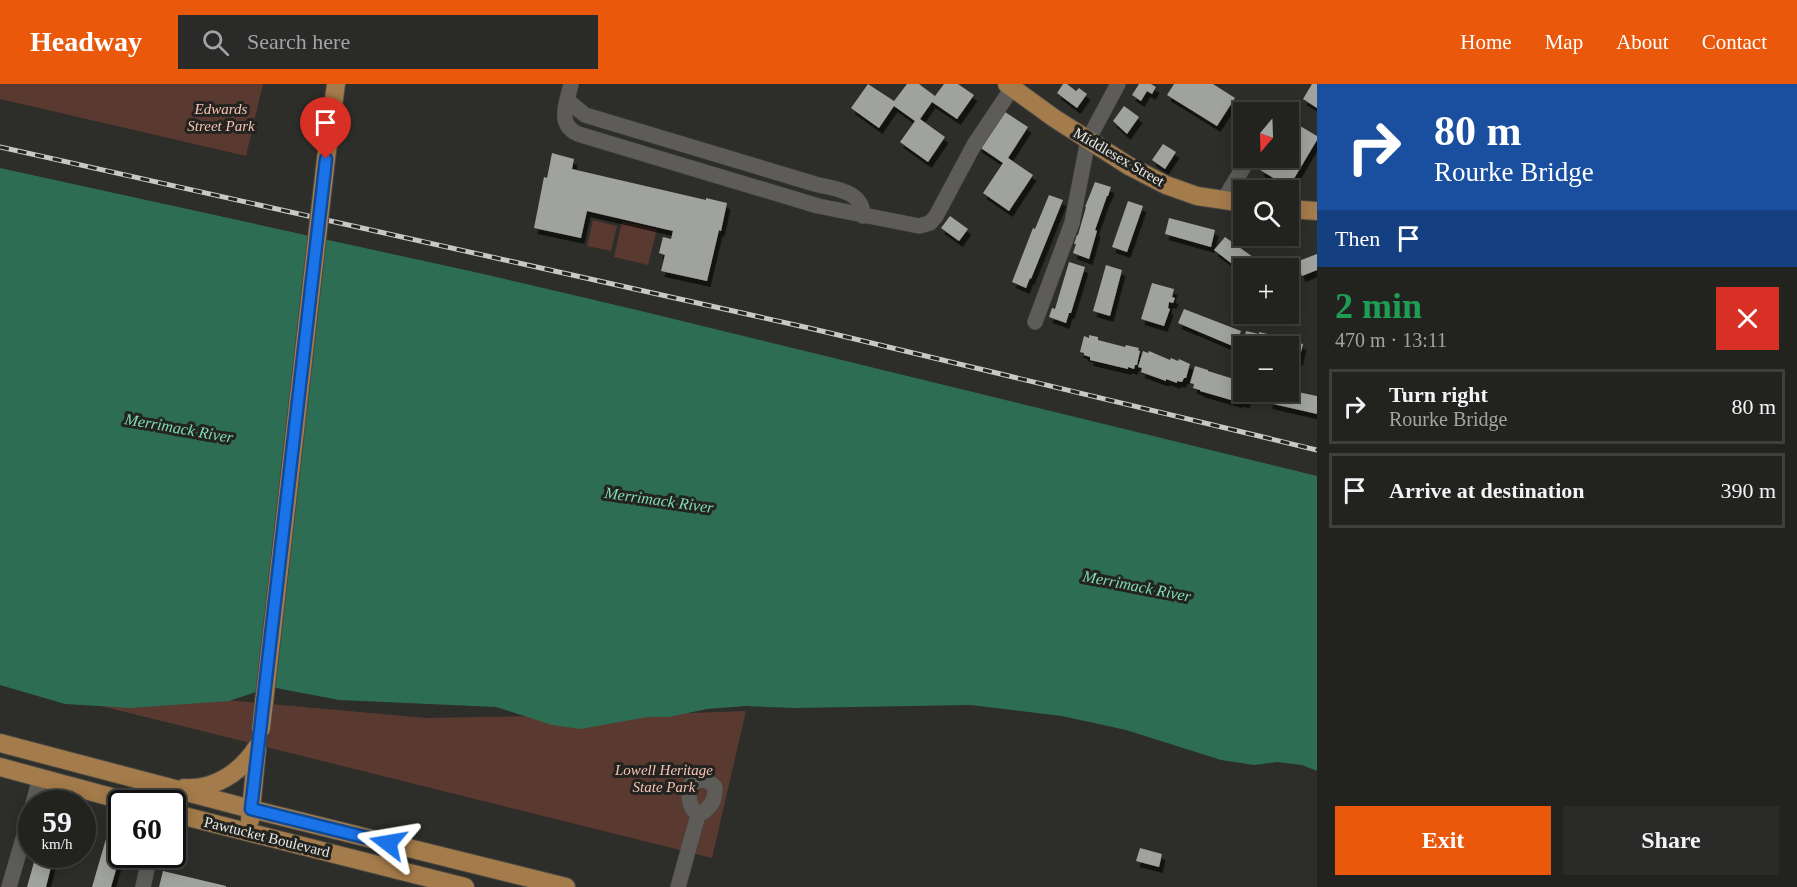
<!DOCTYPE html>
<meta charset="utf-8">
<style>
body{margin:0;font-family:Georgia,serif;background:#2a2a28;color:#f1f3f6;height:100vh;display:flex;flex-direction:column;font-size:22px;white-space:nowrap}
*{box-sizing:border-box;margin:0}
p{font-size:20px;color:#a2a4a4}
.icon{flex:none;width:33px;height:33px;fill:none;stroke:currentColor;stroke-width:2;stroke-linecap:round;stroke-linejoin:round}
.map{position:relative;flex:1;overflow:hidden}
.sheet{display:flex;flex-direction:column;background:#22221f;width:480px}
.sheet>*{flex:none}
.banner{background:#1a4fa0;color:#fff;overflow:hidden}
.needle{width:39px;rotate:199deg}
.buttons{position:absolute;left:1233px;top:18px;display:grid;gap:12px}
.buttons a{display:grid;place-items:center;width:66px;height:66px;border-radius:0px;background:#22221f;box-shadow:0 3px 15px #0003,0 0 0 2px #3f3f3d;font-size:30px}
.speed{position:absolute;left:18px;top:706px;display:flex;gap:12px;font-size:30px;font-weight:700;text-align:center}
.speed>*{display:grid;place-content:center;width:78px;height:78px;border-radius:50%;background:#22221f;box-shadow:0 3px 15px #0003,0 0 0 2px #3f3f3d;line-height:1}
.speed small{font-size:15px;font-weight:400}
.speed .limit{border:3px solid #111;border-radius:9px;background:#fff;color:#111}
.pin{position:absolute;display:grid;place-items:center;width:51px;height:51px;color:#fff;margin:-62px -26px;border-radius:50% 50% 50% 0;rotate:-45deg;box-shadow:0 0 6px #0007}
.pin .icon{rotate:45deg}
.me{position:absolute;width:66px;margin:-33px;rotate:284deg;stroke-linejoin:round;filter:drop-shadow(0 0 4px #0008)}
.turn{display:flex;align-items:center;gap:21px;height:126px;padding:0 18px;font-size:27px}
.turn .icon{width:78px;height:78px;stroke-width:2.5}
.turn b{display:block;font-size:42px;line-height:51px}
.then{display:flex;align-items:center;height:57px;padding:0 18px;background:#0003;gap:12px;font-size:22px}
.round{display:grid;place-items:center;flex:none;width:63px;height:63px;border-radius:0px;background:#2a2a28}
.overview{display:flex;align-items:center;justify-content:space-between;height:102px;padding:0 18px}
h1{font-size:36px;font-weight:700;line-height:45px;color:#1e9e55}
.action{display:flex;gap:12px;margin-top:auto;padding:12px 18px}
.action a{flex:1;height:69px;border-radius:0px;background:#ea580c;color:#fff;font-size:24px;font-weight:700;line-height:69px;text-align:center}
.action a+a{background:#2a2a28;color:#f1f3f6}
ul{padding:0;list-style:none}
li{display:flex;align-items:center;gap:18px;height:75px;margin:0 12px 9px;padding:0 6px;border:3px solid #3f3f3d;border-radius:0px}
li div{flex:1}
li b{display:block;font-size:22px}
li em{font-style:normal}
header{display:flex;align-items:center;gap:36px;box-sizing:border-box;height:84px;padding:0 30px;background:#ea580c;color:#fff}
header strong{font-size:28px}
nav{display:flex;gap:33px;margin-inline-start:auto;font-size:21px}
.search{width:420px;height:54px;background:#2a2a28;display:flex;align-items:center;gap:15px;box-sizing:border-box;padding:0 21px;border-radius:0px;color:#a2a4a4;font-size:22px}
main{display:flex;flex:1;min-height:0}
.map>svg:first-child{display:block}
.green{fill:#5a3930}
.water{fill:#2d6d53}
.building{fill:#9fa29d;filter:url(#shadow)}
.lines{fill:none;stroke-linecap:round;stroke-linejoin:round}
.minor-casing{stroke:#494845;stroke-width:16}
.major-casing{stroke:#494845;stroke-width:20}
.minor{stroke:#5d5c58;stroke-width:15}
.major{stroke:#a47b4a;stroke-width:18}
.rail-casing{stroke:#c8c8c6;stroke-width:5}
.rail{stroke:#23231f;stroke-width:3;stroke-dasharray:9;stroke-linecap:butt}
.major-bridge-casing{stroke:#494845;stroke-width:20;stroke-linecap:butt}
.major-bridge{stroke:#a47b4a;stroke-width:18}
.route-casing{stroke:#114b97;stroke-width:15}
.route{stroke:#1a73e8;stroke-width:10}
.labels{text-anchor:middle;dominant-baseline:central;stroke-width:6;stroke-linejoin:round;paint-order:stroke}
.park-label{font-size:15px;font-style:italic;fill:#f9c3b5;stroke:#23231f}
.street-label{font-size:15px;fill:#e9e9e7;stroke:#23231f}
.water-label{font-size:16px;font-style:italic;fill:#7fdeb4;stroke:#23231f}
</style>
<header>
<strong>Headway</strong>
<div class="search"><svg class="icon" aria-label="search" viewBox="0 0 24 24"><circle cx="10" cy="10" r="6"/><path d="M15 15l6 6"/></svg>Search here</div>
<nav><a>Home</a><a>Map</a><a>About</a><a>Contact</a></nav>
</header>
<main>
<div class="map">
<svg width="1317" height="803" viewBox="0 0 1317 803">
<defs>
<filter id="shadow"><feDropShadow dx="3.5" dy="6" stdDeviation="0" flood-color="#0009"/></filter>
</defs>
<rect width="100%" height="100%" fill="#2d2d29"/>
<path class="green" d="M0 0H263L246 72 0 15Z
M593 136 617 142 611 167 587 162Z
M622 137 657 145 648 181 614 173Z
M41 607 180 612 426 634 663 630 746 627 712 774Z"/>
<path class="water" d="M0 84 479 189 637 226 1317 392V687L1302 681 1277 678 1254 681 1221 676 1126 646 1062 632 971 621 794 624 746 622 707 625 669 633H648L580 645 552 641 496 623 339 616 271 603 229 617 131 624 65 620 0 601Z"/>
<path class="building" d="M868 0 894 17 907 0H919L935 12 944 0H958L974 11 957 35 932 18 920 35 945 53 928 78 900 58 915 37 894 22 879 44 851 24Z
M1063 0H1067L1076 7 1079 4 1087 10 1077 24 1057 9Z
M1139 0H1151L1156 3 1152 10 1147 7 1141 17 1132 11Z
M1174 0H1213L1235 14 1217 42 1167 11Z
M1312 0H1317V24L1303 15Z
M1124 22 1139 33 1127 50 1113 37Z
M1002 26 1028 43 1008 74 1033 91 1009 127 983 109 1003 79 978 62Z
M1290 36 1317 52V56L1289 103 1260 86 1268 74H1288V39Z
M1163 60 1176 68 1165 85 1152 76Z
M552 69 574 75 572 85 706 116V114L727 119 721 147 719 146 707 197 661 187 665 171 659 169 663 153 671 155 673 147 587 127 581 154 534 144 544 93 547 94Z
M1095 98 1111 103 1108 112H1107L1095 146 1097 147 1089 175 1073 169 1076 160H1074L1077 151H1078L1086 123H1085Z
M1049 111 1063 116 1031 195 1030 194 1026 204 1012 198 1033 144 1035 145Z
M1128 117 1143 122 1127 168 1112 163Z
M950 132 968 145 959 157 941 144Z
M1169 134 1215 146 1211 163 1165 150Z
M1225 153 1253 173 1251 174 1259 180 1256 184H1244V189L1214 166Z
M1317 170V186L1302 192 1296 178Z
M1069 178 1085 183 1071 229H1069L1066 239 1049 233 1052 224 1055 225Z
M1264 179 1289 182V184H1263Z
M1106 181 1122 186 1110 232 1093 227Z
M1152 199 1174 205 1172 213 1175 214 1173 219 1169 218 1168 224 1170 225 1164 242 1141 235Z
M1184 225 1241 247 1235 263 1178 239Z
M1246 247 1259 250V248L1290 255 1289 257 1303 260 1299 276 1288 273V262H1243Z
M1089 251 1098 253V256L1125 263 1126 261 1139 264 1138 266 1140 267 1137 281H1135L1134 285 1128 283V285L1090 276V273L1084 271V269L1080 268 1084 252 1089 254Z
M1143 267 1148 269 1149 267 1170 276 1171 274 1178 277 1179 275 1190 280 1186 294H1184L1182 298 1177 297V299L1166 295V297L1141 288 1142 284 1138 283Z
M1195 282 1208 286V287L1237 296V294L1244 296V308H1249L1246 318 1239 317 1238 318 1200 307V306L1193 304 1194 300 1190 299Z
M1288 306 1317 312V330L1269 319 1271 308H1288Z
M108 748 122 751V765L111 803H92Z
M1140 764 1162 770 1159 783 1136 777Z
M36 771H54L46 803H27Z
M163 787 226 802V803H159Z"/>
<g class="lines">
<g class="minor-casing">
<path id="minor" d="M571 0C567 19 556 40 578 50L818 122 919 142 930 139 936 132 974 61 1012 4
M567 16 585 31 815 100C834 105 863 106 863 132
M1223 117 1249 74
M1035 238 1072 139 1088 56 1118 0
M33 720 40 694
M9 803 32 724
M143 803 150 771
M678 803 698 731C710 725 716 716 715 703 708 695 698 694 690 701 688 712 689 724 698 731"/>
</g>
<g class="major-casing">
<path id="major" d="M1007 0 1054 34 1129 82 1166 101 1197 112 1244 119
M326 75 336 0
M1288 125 1317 127
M0 659 251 725 566 803
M0 683 137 720
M184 704C215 706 241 688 257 663
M172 729 465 803
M250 736 257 665"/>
</g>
<use href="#minor" class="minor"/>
<use href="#major" class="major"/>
<g class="rail-casing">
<path id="rail" d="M0 63 809 244 1317 366"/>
</g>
<use href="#rail" class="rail"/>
<g class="major-bridge-casing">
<path id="major-bridge" d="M261 645 326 75"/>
</g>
<use href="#major-bridge" class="major-bridge"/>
</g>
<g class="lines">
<g class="route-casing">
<path id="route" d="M326 75 251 725 388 759"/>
</g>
<use href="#route" class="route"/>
</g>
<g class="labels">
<g class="park-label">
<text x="221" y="25">Edwards<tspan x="221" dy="17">Street Park</tspan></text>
<text x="664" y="686">Lowell Heritage<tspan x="664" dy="17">State Park</tspan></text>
</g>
<g class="street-label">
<text transform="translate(1119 73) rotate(30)">Middlesex Street</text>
<text transform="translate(267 753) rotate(14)">Pawtucket Boulevard</text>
</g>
<g class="water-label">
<text transform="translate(179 344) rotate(10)">Merrimack River</text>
<text transform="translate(659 416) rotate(8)">Merrimack River</text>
<text transform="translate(1137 502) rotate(11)">Merrimack River</text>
</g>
</g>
</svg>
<div class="buttons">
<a><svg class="needle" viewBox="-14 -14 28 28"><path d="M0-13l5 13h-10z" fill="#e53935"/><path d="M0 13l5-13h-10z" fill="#a2a4a4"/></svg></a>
<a><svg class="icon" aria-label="search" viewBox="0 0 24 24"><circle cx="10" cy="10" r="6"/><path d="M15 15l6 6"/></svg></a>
<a>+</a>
<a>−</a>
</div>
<div class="speed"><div>59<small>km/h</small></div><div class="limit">60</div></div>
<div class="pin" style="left:326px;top:75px;background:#d93025"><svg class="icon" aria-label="arrive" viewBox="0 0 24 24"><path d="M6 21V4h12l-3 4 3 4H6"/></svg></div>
<svg class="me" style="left:388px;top:759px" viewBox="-20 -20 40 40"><path d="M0-17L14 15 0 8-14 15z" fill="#1a73e8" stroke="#fff" stroke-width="4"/></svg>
</div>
<section class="sheet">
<div class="banner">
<div class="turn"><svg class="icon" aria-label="right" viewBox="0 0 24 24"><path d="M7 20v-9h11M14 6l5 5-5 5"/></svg><div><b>80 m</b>Rourke Bridge</div></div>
<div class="then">Then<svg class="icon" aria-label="arrive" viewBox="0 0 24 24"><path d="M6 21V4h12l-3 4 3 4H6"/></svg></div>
</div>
<div class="overview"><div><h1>2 min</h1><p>470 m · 13:11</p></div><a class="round" style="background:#d93025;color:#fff"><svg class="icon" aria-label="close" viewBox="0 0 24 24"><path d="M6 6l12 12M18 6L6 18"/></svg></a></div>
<ul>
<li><svg class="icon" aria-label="right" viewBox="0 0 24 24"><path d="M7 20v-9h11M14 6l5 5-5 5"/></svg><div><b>Turn right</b><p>Rourke Bridge</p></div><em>80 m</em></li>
<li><svg class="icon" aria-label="arrive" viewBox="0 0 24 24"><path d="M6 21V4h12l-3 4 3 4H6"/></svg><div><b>Arrive at destination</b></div><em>390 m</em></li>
</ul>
<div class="action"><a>Exit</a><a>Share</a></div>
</section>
</main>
